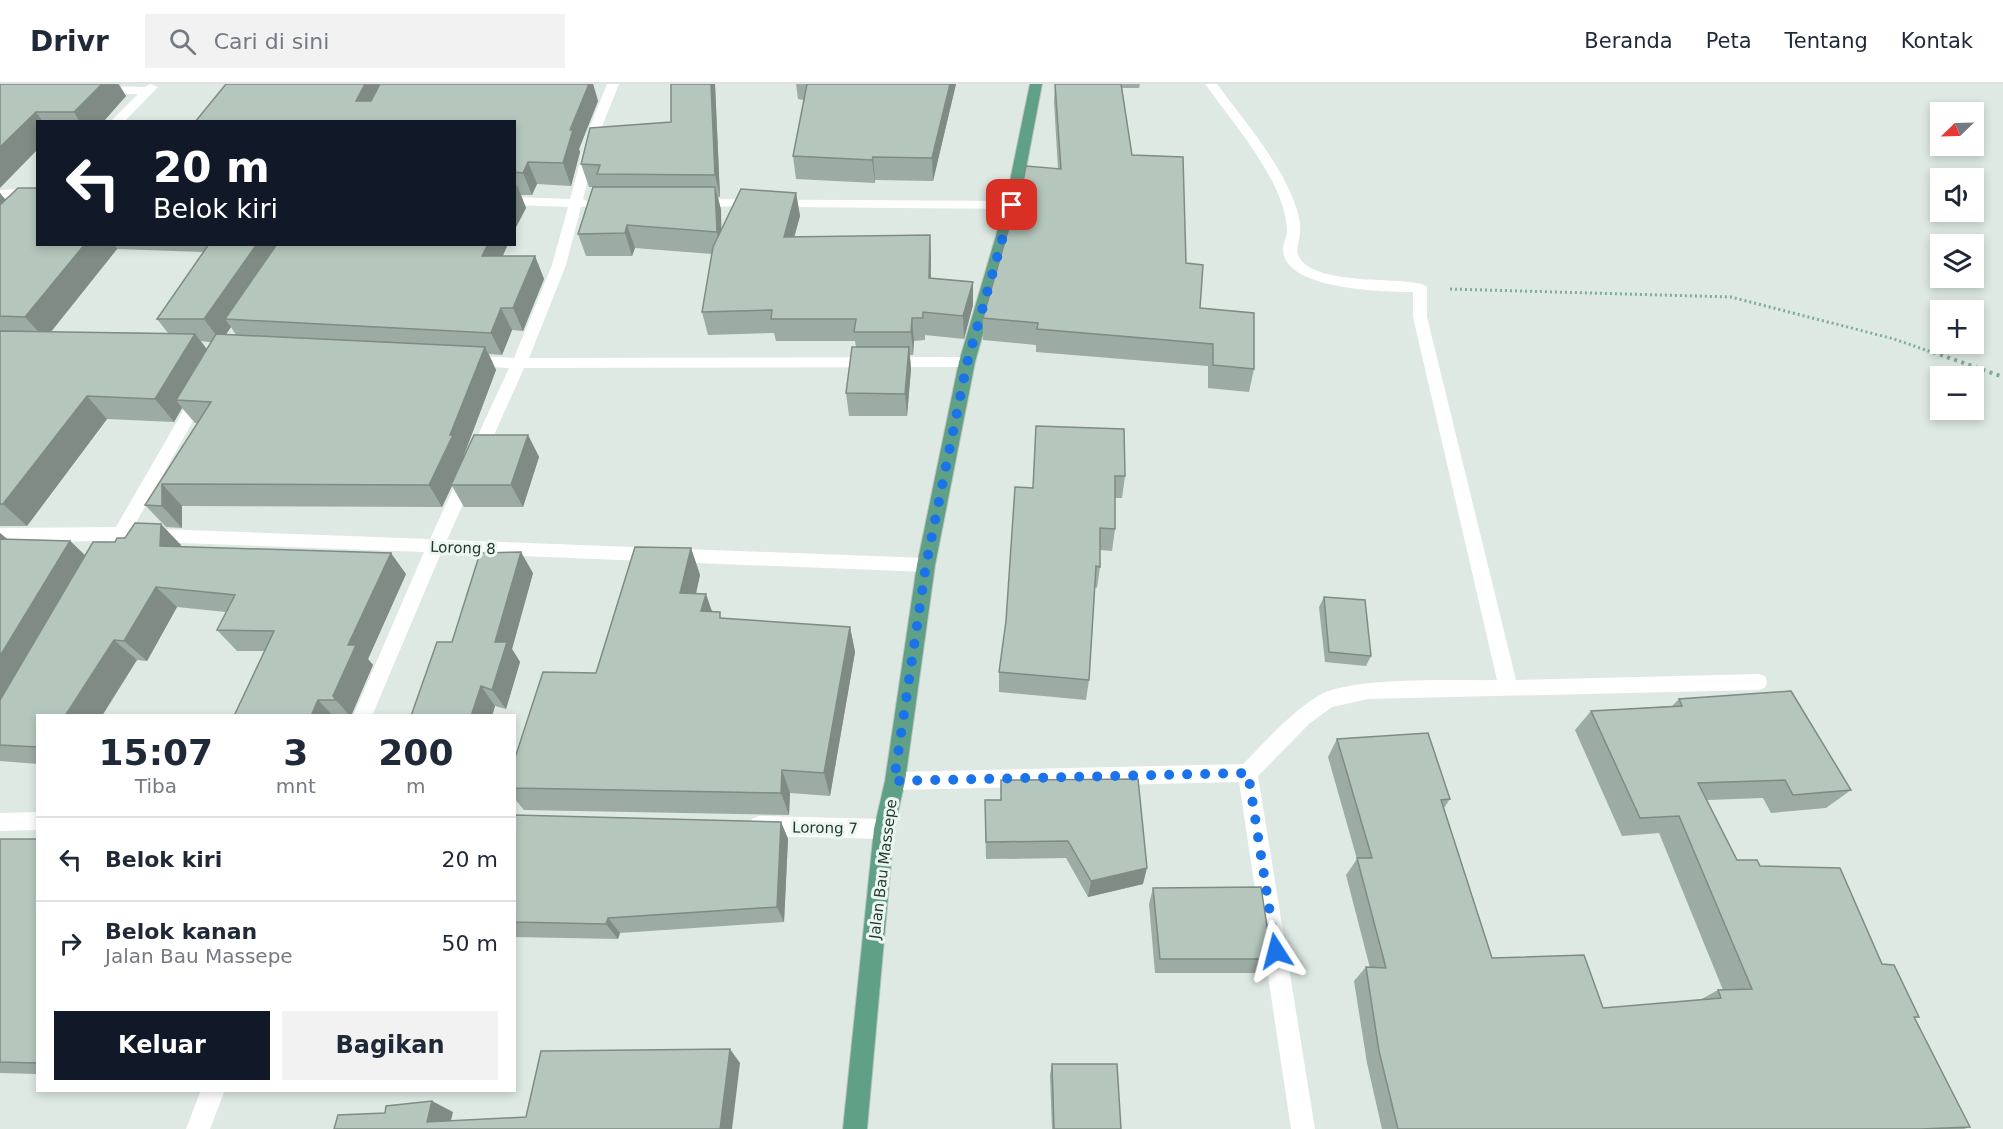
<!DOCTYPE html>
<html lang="id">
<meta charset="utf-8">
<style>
body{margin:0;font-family:"DejaVu Sans",sans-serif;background:#f2f2f3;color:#1f2937;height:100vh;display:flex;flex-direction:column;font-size:22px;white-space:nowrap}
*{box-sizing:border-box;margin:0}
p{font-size:20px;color:#747a83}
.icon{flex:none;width:33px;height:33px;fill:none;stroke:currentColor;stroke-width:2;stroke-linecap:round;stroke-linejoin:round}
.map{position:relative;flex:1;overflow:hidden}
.details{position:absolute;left:36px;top:630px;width:480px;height:378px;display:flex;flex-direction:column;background:#fff;border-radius:0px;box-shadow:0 3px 9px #0003}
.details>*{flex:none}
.guide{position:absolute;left:36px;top:36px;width:480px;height:126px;border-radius:0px;box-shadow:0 3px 9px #0003;background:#111827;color:#fff;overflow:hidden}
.needle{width:39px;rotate:247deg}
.controls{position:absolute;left:1930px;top:18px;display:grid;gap:12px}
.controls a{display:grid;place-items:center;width:54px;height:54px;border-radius:0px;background:#fff;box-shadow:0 3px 9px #0003;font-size:30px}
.pin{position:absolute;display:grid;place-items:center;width:51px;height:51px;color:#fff;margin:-26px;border-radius:12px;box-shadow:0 3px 9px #0006}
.me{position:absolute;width:66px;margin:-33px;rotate:351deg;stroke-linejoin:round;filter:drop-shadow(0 0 4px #0008)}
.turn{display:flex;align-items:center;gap:21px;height:126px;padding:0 18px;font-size:27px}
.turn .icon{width:78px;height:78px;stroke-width:2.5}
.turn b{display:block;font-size:42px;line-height:51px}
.eta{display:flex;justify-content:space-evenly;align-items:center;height:102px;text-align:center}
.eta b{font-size:36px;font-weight:800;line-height:42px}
.primary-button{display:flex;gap:12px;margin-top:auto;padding:12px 18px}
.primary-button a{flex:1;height:69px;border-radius:0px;background:#111827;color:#fff;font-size:24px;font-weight:800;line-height:69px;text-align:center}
.primary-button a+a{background:#f2f2f3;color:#1f2937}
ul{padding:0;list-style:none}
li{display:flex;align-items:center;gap:18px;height:84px;padding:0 18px;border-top:2px solid #e0e1e3}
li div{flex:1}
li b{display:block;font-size:22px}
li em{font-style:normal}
header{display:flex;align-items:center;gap:36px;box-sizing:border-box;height:84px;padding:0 30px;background:#fff;border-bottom:2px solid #e0e1e3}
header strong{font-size:28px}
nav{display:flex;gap:33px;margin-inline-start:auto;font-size:21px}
.search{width:420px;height:54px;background:#f2f2f3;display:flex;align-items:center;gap:15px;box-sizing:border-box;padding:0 21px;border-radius:0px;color:#747a83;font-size:22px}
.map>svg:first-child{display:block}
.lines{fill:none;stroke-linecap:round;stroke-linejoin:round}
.primary-casing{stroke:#bcc4c0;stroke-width:2}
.path-far1{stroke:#7cae98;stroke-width:3;stroke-dasharray:2 3;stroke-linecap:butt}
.path{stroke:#7cae98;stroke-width:4;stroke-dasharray:3 4.5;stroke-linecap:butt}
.street{fill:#fff;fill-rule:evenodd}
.primary{fill:#60a087;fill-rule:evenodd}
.wall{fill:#9caba3;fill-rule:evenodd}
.shaded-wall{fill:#7f8b84}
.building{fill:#b5c7bd;stroke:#7f8b84;stroke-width:1.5}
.route{stroke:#1a73e8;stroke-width:10;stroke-dasharray:0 18}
.labels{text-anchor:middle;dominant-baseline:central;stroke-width:6;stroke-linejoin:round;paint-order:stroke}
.street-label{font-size:15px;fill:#1e392e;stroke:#edf6f0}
</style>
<header>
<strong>Drivr</strong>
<div class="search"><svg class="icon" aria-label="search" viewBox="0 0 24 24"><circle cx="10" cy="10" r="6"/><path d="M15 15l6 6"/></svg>Cari di sini</div>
<nav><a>Beranda</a><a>Peta</a><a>Tentang</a><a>Kontak</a></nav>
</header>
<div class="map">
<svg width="2003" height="1045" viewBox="0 0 2003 1045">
<rect width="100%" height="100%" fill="#dde9e2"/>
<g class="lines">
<g class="primary-casing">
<path id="primary" d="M1030 0H1042L1019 121 975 278 935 481 905 697 894 745 867 1045H843L874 745 885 697 917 481 959 278 1005 121Z"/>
</g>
<path class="path-far1" d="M1450 205 1731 213 1894 255 1937 270"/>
<path class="path" d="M1933 268 2003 293"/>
<path class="street" d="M150 0 158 3 124 38H110L138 10H98L92 6 98 2 145 3Z
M607 0H619L601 45 583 115 591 119 589 122 581 123 566 181 529 274 967 273 975 278 967 283 524 284 447 456 926 474 932 476 935 481 932 486 926 488 441 469 372 632H353L424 468 125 457 122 463 116 465 110 463 108 457 0 458V444L116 443 195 306H205L208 310 133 444 430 455 509 284 470 282 462 277 470 272 514 274 552 181 568 123 514 121V113L570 115 589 45Z
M1205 0H1217C1243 35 1283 82 1296 123 1299 130 1301 142 1300 150 1299 159 1294 168 1301 176 1322 204 1418 191 1427 203V233L1516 596 1758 590 1765 592 1767 598 1765 604 1758 606 1368 615 1332 623 1309 640 1258 692 1315 1045H1291L1239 698 895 706 888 703 885 697 888 691 895 688 1243 680C1267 656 1290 629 1318 612 1350 592 1456 597 1497 596L1413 233V208C1384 208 1283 206 1283 165 1283 159 1287 153 1287 147 1287 132 1281 116 1275 103 1257 66 1229 33 1205 0Z
M38 104V112L0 114V106Z
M696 115 1012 117 1019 121 1012 125 691 122 689 119Z
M38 728V746L0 747V729Z
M759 732 884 735 891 738 894 745 891 752 884 755 759 752 752 749 749 742 752 735Z
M201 1006H225L210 1045H186Z"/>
<use href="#primary" class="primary"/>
</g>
<path class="wall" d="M0 0H138H119L126 12 103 38H38Z
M226 0H593L598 17 579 65 580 68 571 102 537 100 532 111H521L526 124 514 147V38Z
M715 0 720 113H718L721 126V146L796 109 800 132 794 153 930 151 931 174V194L973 198V221L964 255 925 251V256L914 257 913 271H910L911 285 907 332H849L846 309 856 263 855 257H776L774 249 708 251 702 228 712 170 635 164 632 172H586L578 150 593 103H589L581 80 671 38Z
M796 0H956L933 97 875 96V99L796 95 793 72 804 16 798 15Z
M1055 0H1140L1139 4H1122L1132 71 1186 179 1200 224 1254 285 1249 308 1208 304V282L1036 268V261L983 256V234L1019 119 1058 85 1054 18Z
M0 109 38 160H508L503 172H535L544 195 523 247 512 246 502 271 489 270 496 286 464 371 465 373 528 351 539 373 523 423H464L452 402 442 423 182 422V444L166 443 145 421 198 339H195L182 324 174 338 107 335 27 442H0ZM117 165 204 168 157 235 168 249 51 248ZM231 243 236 251 226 250ZM201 257 208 258H211L207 265Z
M1036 342 1125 392 1122 414H1115V445L1112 467 1100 466V483L1097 504 1095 503 1089 596 1086 616 999 608V588L1033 404Z
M0 449 7 455 70 457 85 471 181 461V463L406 490 368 575 373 581 351 632H234L265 567H237L217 546 226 528 177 523 147 577 137 576 38 632V680L0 677Z
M691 464 700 491 696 510 712 527 722 534 850 543 855 568 830 712 790 709 789 731 524 726 514 714V677L596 589Z
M533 489 512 565 520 578 506 625 495 622 492 632 452 558Z
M1324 513 1371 572 1366 582 1325 578 1319 523Z
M1679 615 1851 706 1826 724 1771 729 1763 714 1707 716 1737 776 1760 782 1882 880 1919 933 1915 934 1970 1043 1964 1045H1382L1367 979 1354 897 1366 883 1370 884 1346 791 1357 775 1328 673 1337 655 1450 715 1444 724 1492 874 1603 924 1700 916 1718 906H1723L1659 749 1622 752 1575 646 1591 627 1672 622Z
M985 716H1001L1143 800 1088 813 1066 774 986 775Z
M514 731 781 738 788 755 784 838 620 849 618 855 514 853Z
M0 755H38V990L0 989Z
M1153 804 1272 875 1264 889H1155L1149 820Z
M1052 980 1121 1045H1052L1050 991Z"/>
<path class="shaded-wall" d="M102 0H118L126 12 103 38H80L74 28Z
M365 0H387L368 38 356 17Z
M589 0H593L598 17 579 65 580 68 571 102 563 79 570 46Z
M711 0H715L720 113 715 91Z
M950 0H956L933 97 932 74Z
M36 28 43 38H38V65L0 104V63Z
M873 73 875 96V99L872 76Z
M528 78 537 100 532 111 523 89Z
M517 101 526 124 514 147V106Z
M715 103 721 126 722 170 717 148Z
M0 109 14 126 0 141Z
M796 109 800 132 788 176 784 153Z
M627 141 635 164 632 172 625 149Z
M930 151 931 174 930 217 929 194Z
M85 160H114L117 165 45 255 25 233Z
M257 160H287L225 235 231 243 221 258 204 235Z
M488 160H508L492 194 482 172Z
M535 172 544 195 523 247 513 224Z
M973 198V221L964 255 963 232Z
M501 224 512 246 502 271 491 249Z
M912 234 914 257 913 271 911 248Z
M195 250 212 272 176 316 182 324 174 338 155 315Z
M485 263 496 286 464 371 465 374 442 423 429 401Z
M909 263 911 285 907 332 905 310Z
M87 312 107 335 27 442 3 420Z
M528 351 539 373 523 423 511 401Z
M162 400 182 422V444L162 422Z
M161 440 181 461V483L160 462Z
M0 449 13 460 0 475Z
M70 457 92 478 0 638V572Z
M691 464 700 491 690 535 680 509Z
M521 468 533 489 512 565 520 578 506 625 492 606 495 558Z
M391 469 406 490 368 575 373 581 351 632H350L336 616 333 612 348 561Z
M156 503 177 523 147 577 124 557Z
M706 510 715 536 701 527Z
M850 543 855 568 830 712 824 689Z
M114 556 137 576 102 632H65Z
M481 602 495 622 492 632H471Z
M318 616 333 632H311Z
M782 686 790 709 789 731 781 709Z
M781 738 788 755 784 838 777 823Z
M1147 784 1143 800 1088 813 1091 797Z
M608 834 620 849 618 855 606 840Z
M730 965 740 979 732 1045H720Z
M432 1017 453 1028 449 1045 427 1038Z"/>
<path class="building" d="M0 0H102L74 28H36L0 63Z
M226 0H365L356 17H371L380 0H589L570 46H573L563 79 528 78 523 89 514 88V38H195Z
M671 0H711L715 91 597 90 600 81 581 80 590 44 671 38Z
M807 0H950L932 74 873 73 872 76 793 72Z
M1055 0H1121L1132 71 1183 73 1186 179 1203 181 1200 224 1254 229V285L1213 281V260L1037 245 1038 239 983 234 1016 119H1019L1026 82 1061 85Z
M593 103H715L717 148 627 141 625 149 578 150Z
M18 104H38V160H85L25 233 0 232V121Z
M741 105 796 109 784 153 930 151 929 194 973 198 963 232 923 228V234H912L911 248H854L856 235H771L772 226 702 228 713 163Z
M209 160H257L204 235H157Z
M277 160H488L482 172H535L513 224H501L491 249 225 235Z
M0 247 195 250 155 315 87 312 3 420H0Z
M216 250 485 263 450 351H453L429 401 162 400V422L145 421 211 318 176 316Z
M852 263H909L905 310 846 309Z
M1036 342 1124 345 1125 392H1115V445L1100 444V483L1096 482 1089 596 999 588 1006 537 1015 403 1033 404Z
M474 351H528L511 401H451Z
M135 439 161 440 160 462 391 469 348 561H356L333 612 336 616H318L311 632H234L274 547 217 546 235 511 156 503 124 557 114 556 65 632H38V663L0 661V616L93 458H115L117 454H125Z
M0 455 70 457 0 572Z
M635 463 691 464 680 509 706 510 701 527 720 528V534L850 543 824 689 782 686 781 709 514 704V677L543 588 596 589Z
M521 468 495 558H507L492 606 481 602 471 632H411L437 558H452L480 469Z
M1324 513 1365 516 1371 572 1329 568Z
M1791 607 1851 706 1793 711 1785 696 1698 699 1737 776H1757L1760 782 1840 784 1882 880 1894 881 1919 933H1914L1970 1043 1921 1045H1398L1379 967 1366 883 1386 884 1357 774H1372L1337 655 1428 649 1450 715 1441 716 1492 874 1584 871 1603 924 1721 914 1718 906 1752 905 1679 732 1640 734 1591 627 1682 622 1679 615Z
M1138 695 1147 784 1091 797 1068 757 986 758 985 716H1001V696Z
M514 731 781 738 777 823 608 834 606 840 514 838Z
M0 755H38V979L0 978Z
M1261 803 1272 875H1160L1153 804Z
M730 965 720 1045H334L338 1031 385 1029 386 1022 432 1017 427 1038 526 1033 541 967Z
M1052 980H1117L1121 1045H1054Z"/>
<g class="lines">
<path class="route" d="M1012 121 967 279 926 481 894 697 1248 689 1276 867"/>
</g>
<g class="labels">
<g class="street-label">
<text transform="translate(463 464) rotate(2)">Lorong 8</text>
<text transform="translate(825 744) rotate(1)">Lorong 7</text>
<text transform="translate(883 785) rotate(-83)">Jalan Bau Massepe</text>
</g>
</g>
</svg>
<div class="controls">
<a><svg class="needle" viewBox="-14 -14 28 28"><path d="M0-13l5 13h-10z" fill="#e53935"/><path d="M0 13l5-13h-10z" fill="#747a83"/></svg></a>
<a><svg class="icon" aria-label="sound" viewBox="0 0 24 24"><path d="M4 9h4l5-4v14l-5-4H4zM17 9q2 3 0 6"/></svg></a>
<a><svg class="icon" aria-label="layers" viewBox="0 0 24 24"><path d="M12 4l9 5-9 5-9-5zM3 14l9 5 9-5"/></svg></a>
<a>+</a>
<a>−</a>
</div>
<div class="pin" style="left:1012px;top:121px;background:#d93025"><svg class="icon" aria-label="arrive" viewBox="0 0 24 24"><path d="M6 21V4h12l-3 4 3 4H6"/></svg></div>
<svg class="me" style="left:1276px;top:867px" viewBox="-20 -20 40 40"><path d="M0-17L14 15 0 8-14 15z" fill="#1a73e8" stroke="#fff" stroke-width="4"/></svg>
<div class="guide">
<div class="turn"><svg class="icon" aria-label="left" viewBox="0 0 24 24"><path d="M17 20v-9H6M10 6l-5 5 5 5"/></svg><div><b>20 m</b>Belok kiri</div></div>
</div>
<section class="details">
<div class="eta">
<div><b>15:07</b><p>Tiba</p></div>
<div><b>3</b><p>mnt</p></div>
<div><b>200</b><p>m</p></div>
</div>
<ul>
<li><svg class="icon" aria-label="left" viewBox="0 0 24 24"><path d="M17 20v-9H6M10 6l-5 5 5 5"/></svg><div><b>Belok kiri</b></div><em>20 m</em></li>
<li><svg class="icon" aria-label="right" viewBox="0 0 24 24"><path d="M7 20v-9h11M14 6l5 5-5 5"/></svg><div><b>Belok kanan</b><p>Jalan Bau Massepe</p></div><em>50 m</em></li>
</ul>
<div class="primary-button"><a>Keluar</a><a>Bagikan</a></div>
</section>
</div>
